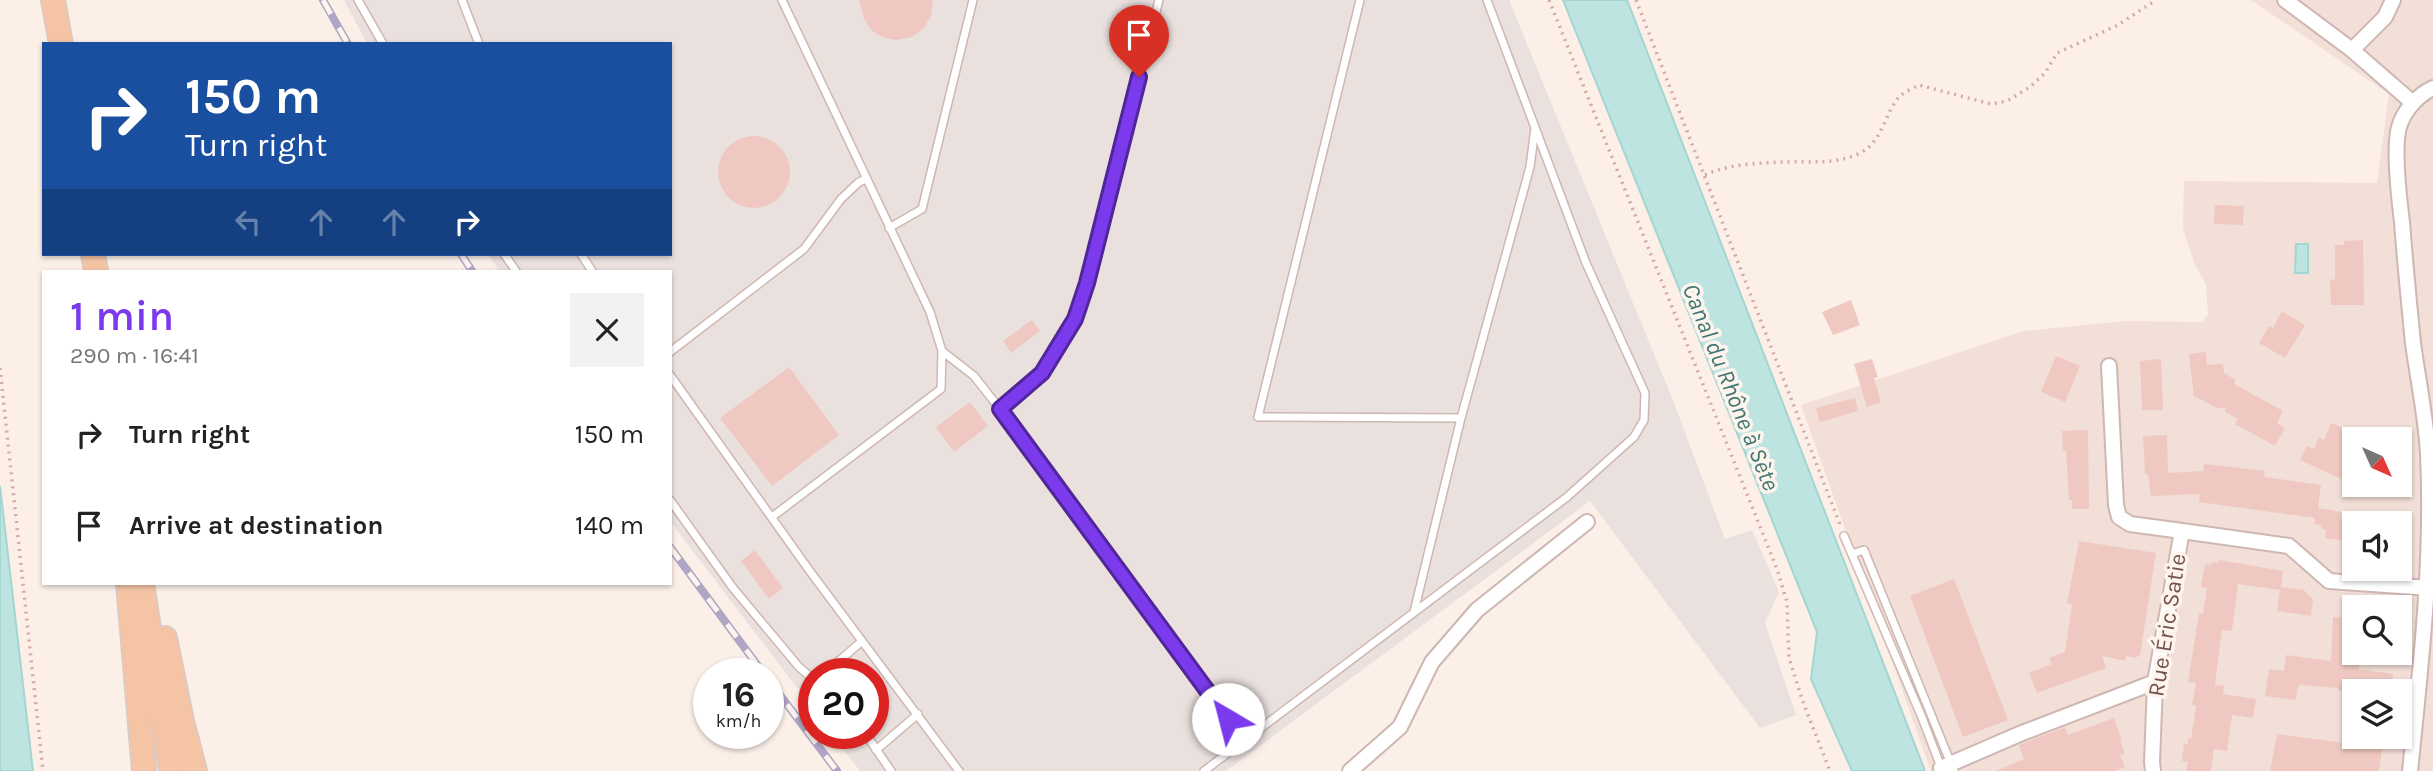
<!DOCTYPE html>
<meta charset="utf-8">
<style>
body{margin:0;font-family:Karla,sans-serif;background:#f2f2f2;color:#222;height:100vh;display:flex;flex-direction:column;font-size:26px;white-space:nowrap}
*{box-sizing:border-box;margin:0}
p{font-size:23px;color:#767676}
.icon{flex:none;width:38px;height:38px;fill:none;stroke:currentColor;stroke-width:2;stroke-linecap:round;stroke-linejoin:round}
.map{position:relative;flex:1;overflow:hidden}
.panel{position:absolute;left:42px;top:270px;width:630px;height:315px;display:flex;flex-direction:column;background:#fff;border-radius:0px;box-shadow:0 2px 5px #0004}
.panel>*{flex:none}
.banner{position:absolute;left:42px;top:42px;width:630px;height:214px;border-radius:0px;box-shadow:0 2px 5px #0004;background:#1a4fa0;color:#fff;overflow:hidden}
.needle{width:46px;rotate:135deg}
.controls{position:absolute;left:2342px;top:427px;display:grid;gap:14px}
.controls a{display:grid;place-items:center;width:70px;height:70px;border-radius:0px;background:#fff;box-shadow:0 2px 5px #0004;font-size:35px}
.speed{position:absolute;left:693px;top:658px;display:flex;gap:14px;font-size:35px;font-weight:700;text-align:center}
.speed>*{display:grid;place-content:center;width:91px;height:91px;border-radius:50%;background:#fff;box-shadow:0 2px 5px #0004;line-height:1}
.speed small{font-size:18px;font-weight:400}
.speed .limit{border:10px solid #d22;background:#fff;color:#111}
.pin{position:absolute;display:grid;place-items:center;width:60px;height:60px;color:#fff;margin:-72px -30px;border-radius:50% 50% 50% 0;rotate:-45deg;box-shadow:0 0 7px #0007}
.pin .icon{rotate:45deg}
.me{position:absolute;width:77px;margin:-38px;rotate:323deg;stroke-linejoin:round;filter:drop-shadow(0 0 5px #0008)}
.turn{display:flex;align-items:center;gap:24px;height:147px;padding:0 28px;font-size:32px}
.turn .icon{width:91px;height:91px;stroke-width:2.5}
.turn b{display:block;font-size:49px;line-height:60px}
.lanes{display:flex;align-items:center;height:66px;padding:0 28px;background:#0003;justify-content:center;gap:35px;direction:ltr}
.lanes .off{opacity:.35}
.round{display:grid;place-items:center;flex:none;width:74px;height:74px;border-radius:0px;background:#f2f2f2}
.summary{display:flex;align-items:center;justify-content:space-between;height:119px;padding:0 28px}
h1{font-size:42px;font-weight:600;line-height:52px;color:#7c3aed}
ul{padding:0;list-style:none}
li{display:flex;align-items:center;gap:21px;height:91px;padding:0 28px}
li div{flex:1}
li b{display:block;font-size:26px}
li em{font-style:normal}
.map>svg:first-child{display:block}
.residential{fill:#f2dfd7;fill-rule:evenodd}
.industrial{fill:#eae1de}
.water{fill:#bde4e0;stroke:#a4d5d1;stroke-width:2}
.building{fill:#efc9c1}
.lines{fill:none;stroke-linecap:round;stroke-linejoin:round}
.service-casing{stroke:#ceb7b1;stroke-width:10}
.minor-casing{stroke:#ceb7b1;stroke-width:18}
.primary-casing{stroke:#d5cbca;stroke-width:26}
.path{stroke:#d4aba4;stroke-width:3.5;stroke-dasharray:2 5;stroke-linecap:butt}
.service{stroke:#fff;stroke-width:7}
.minor{stroke:#fff;stroke-width:14}
.primary{stroke:#f5c4a5;stroke-width:23}
.rail-casing{stroke:#afa6c5;stroke-width:8}
.rail{stroke:#fef4ee;stroke-width:5;stroke-dasharray:16;stroke-linecap:butt}
.route-casing{stroke:#51269a;stroke-width:18}
.route{stroke:#7c3aed;stroke-width:12}
.labels{text-anchor:middle;dominant-baseline:central;stroke-width:7;stroke-linejoin:round;paint-order:stroke}
.street-label{font-size:23px;fill:#74524d;stroke:#fef4ee}
.water-label{font-size:24px;font-style:italic;fill:#427874;stroke:#fef4ee}
</style>
<div class="map">
<svg width="2433" height="771" viewBox="0 0 2433 771">
<rect width="100%" height="100%" fill="#fbefe8"/>
<path class="residential" d="M2251 0H2433V771H1931L1801 405 2024 331 2126 321 2202 322 2208 315 2206 284 2195 265 2183 229 2184 181 2377 183 2389 94ZM2354 439H2399V485H2354ZM2354 523H2399V569H2354ZM2354 607H2399V653H2354ZM2354 691H2399V737H2354Z"/>
<path class="industrial" d="M344 0H1509L1674 403 1725 539 1752 530 1779 592 1765 623 1796 715 1760 728 1590 501 1226 771H860L831 733H873V674H814V710L670 521V271H499L488 254H670V44H367Z"/>
<path class="water" d="M1563 0H1627L1925 771H1852L1811 679 1817 632Z
M2296 244H2308V273H2295Z
M0 486 33 771H0Z"/>
<path class="building" d="M859 0H933L931 16 924 28 912 37 896 40 884 38 871 30 864 19Z
M718 172a36 36 0 1 1 72 0a36 36 0 1 1-72 0Z
M2215 205 2244 206 2243 225 2214 224Z
M2363 240 2364 305H2331L2330 280 2335 279V245H2344V241Z
M1851 300 1860 325 1833 335 1822 312Z
M2282 311 2305 325 2285 358 2259 343 2269 326 2273 328Z
M1032 320 1040 331 1011 353 1003 341Z
M2206 352 2207 365 2223 364 2224 373 2236 380 2234 384 2283 411 2277 423 2285 428 2275 446 2235 424 2238 419 2225 412V408H2217L2194 396 2189 354Z
M2056 356 2080 366 2065 402 2041 392Z
M1872 359 1878 377 1874 378 1881 402 1867 407 1854 364Z
M2161 359 2163 410H2142L2140 361Z
M789 367 839 435 772 486 720 418Z
M1855 398 1858 411 1820 422 1816 408Z
M970 402 988 426 954 452 936 427Z
M2331 423 2357 433 2343 464 2354 469 2348 482 2300 460 2307 446 2314 449 2319 437 2324 440Z
M2088 430 2089 509H2072V500H2069L2066 451H2063L2062 431Z
M2167 435 2168 473 2203 471 2204 464 2265 471 2264 477 2321 485 2318 508 2341 512 2340 519H2354V542L2325 538 2326 530 2321 529V525L2314 524 2315 518 2199 502 2200 494 2151 496 2148 474H2145L2143 436Z
M2079 541 2156 553 2140 655 2135 658 2126 656 2125 661 2102 656 2106 668 2037 693 2029 673 2052 664 2049 658 2065 652 2072 604 2067 603Z
M755 550 783 588 769 599 741 561Z
M2219 560 2283 571 2281 587 2304 590 2313 600 2311 616 2277 611 2280 590 2238 584 2232 631 2222 630 2215 685 2224 686 2223 694 2256 699 2253 718 2232 715 2227 751 2214 749 2211 771H2186L2188 762 2182 761 2184 744H2188V738L2191 739 2196 706 2192 705 2196 683 2188 682 2199 613 2203 614 2207 588 2201 587 2205 564 2211 565 2212 562 2219 563Z
M1954 579 2008 720 1963 737 1910 596Z
M2333 617 2354 618V662L2359 663V669L2393 674 2391 691H2338V688L2302 685 2298 686 2296 700 2265 696 2269 669 2284 671 2286 655 2331 661Z
M2114 718 2122 740 2120 741 2125 753 2120 755 2125 767 2115 771H1996L2024 759 2019 745 2065 727 2068 735Z
M2277 734 2382 748 2379 771H2270Z"/>
<g class="lines">
<g class="service-casing">
<path id="service" d="M358 0 383 44
M462 0 479 44
M1360 0 1258 417 1461 418
M889 228 922 209 973 0
M504 254 516 271
M581 254 592 271
M942 351 974 376 1000 409 1042 373 1075 319 1087 283 1159 0
M670 352 804 249 841 199 859 182 866 179
M670 375 809 570 959 771
M1000 409 1244 741
M670 500 733 588 799 667 814 680
M772 517 941 389 942 351 930 312 782 0
M1844 536 1921 715 1942 770
M1852 554 1864 550 1954 771
M1414 612 1461 418 1530 167 1535 128
M824 674 862 641
M865 733 891 771
M876 750 918 714
M1204 771 1567 497 1634 437 1644 420 1645 393 1586 263 1487 0"/>
</g>
<g class="minor-casing">
<path id="minor" d="M2285 0 2352 50 2413 103
M2352 50 2385 17 2393 0
M2109 366 2116 505 2119 517 2130 524 2182 531
M1941 768 2022 733 2155 682
M1350 771 1400 727 1432 662 1477 610 1587 522
M2153 771 2152 762 2155 682 2182 531 2289 546 2329 581 2429 588
M2410 771C2421 665 2433 560 2428 454 2426 417 2418 380 2413 343 2409 303 2405 262 2402 222 2399 198 2393 149 2399 127 2404 110 2418 95 2433 88"/>
</g>
<g class="primary-casing">
<path id="primary" d="M53 0 61 44
M93 254 96 271
M128 583 144 771
M142 583 171 771
M165 638 182 721 195 771"/>
</g>
<path class="path" d="M1549 0 1777 569 1787 602 1789 658 1803 702 1830 771
M1636 0 1841 527
M1705 175C1729 164 1759 163 1785 162 1811 161 1836 165 1860 153 1883 142 1884 113 1900 96 1905 92 1913 88 1919 85L1991 104 2007 101 2030 87 2045 73 2057 53 2118 25 2156 0
M0 368 43 771"/>
<use href="#service" class="service"/>
<use href="#minor" class="minor"/>
<use href="#primary" class="primary"/>
<g class="rail-casing">
<path id="rail" d="M323 0 348 44
M461 254 472 271
M670 547 764 674
M768 679 837 771"/>
</g>
<use href="#rail" class="rail"/>
</g>
<g class="lines">
<g class="route-casing">
<path id="route" d="M1139 77 1087 283 1075 319 1042 373 1000 409 1228 719"/>
</g>
<use href="#route" class="route"/>
</g>
<g class="labels">
<g class="street-label">
<text transform="translate(2167 625) rotate(-81)">Rue Éric Satie</text>
</g>
<g class="water-label">
<text transform="translate(1731 387) rotate(68)">Canal du Rhône à Sète</text>
</g>
</g>
</svg>
<div class="controls">
<a><svg class="needle" viewBox="-14 -14 28 28"><path d="M0-13l5 13h-10z" fill="#e53935"/><path d="M0 13l5-13h-10z" fill="#767676"/></svg></a>
<a><svg class="icon" aria-label="sound" viewBox="0 0 24 24"><path d="M4 9h4l5-4v14l-5-4H4zM17 9q2 3 0 6"/></svg></a>
<a><svg class="icon" aria-label="search" viewBox="0 0 24 24"><circle cx="10" cy="10" r="6"/><path d="M15 15l6 6"/></svg></a>
<a><svg class="icon" aria-label="layers" viewBox="0 0 24 24"><path d="M12 4l9 5-9 5-9-5zM3 14l9 5 9-5"/></svg></a>
</div>
<div class="speed"><div>16<small>km/h</small></div><div class="limit">20</div></div>
<div class="pin" style="left:1139px;top:77px;background:#d93025"><svg class="icon" aria-label="arrive" viewBox="0 0 24 24"><path d="M6 21V4h12l-3 4 3 4H6"/></svg></div>
<svg class="me" style="left:1228px;top:719px" viewBox="-20 -20 40 40"><circle r="19" fill="#fff"/><path d="M0-13L10 11 0 6-10 11z" fill="#7c3aed"/></svg>
<div class="banner">
<div class="turn"><svg class="icon" aria-label="right" viewBox="0 0 24 24"><path d="M7 20v-9h11M14 6l5 5-5 5"/></svg><div><b>150 m</b>Turn right</div></div>
<div class="lanes"><svg class="icon off" aria-label="left" viewBox="0 0 24 24"><path d="M17 20v-9H6M10 6l-5 5 5 5"/></svg><svg class="icon off" aria-label="ahead" viewBox="0 0 24 24"><path d="M12 20V5M6 11l6-6 6 6"/></svg><svg class="icon off" aria-label="ahead" viewBox="0 0 24 24"><path d="M12 20V5M6 11l6-6 6 6"/></svg><svg class="icon" aria-label="right" viewBox="0 0 24 24"><path d="M7 20v-9h11M14 6l5 5-5 5"/></svg></div>
</div>
<section class="panel">
<div class="summary"><div><h1>1 min</h1><p>290 m · 16:41</p></div><a class="round"><svg class="icon" aria-label="close" viewBox="0 0 24 24"><path d="M6 6l12 12M18 6L6 18"/></svg></a></div>
<ul>
<li><svg class="icon" aria-label="right" viewBox="0 0 24 24"><path d="M7 20v-9h11M14 6l5 5-5 5"/></svg><div><b>Turn right</b></div><em>150 m</em></li>
<li><svg class="icon" aria-label="arrive" viewBox="0 0 24 24"><path d="M6 21V4h12l-3 4 3 4H6"/></svg><div><b>Arrive at destination</b></div><em>140 m</em></li>
</ul>
</section>
</div>
